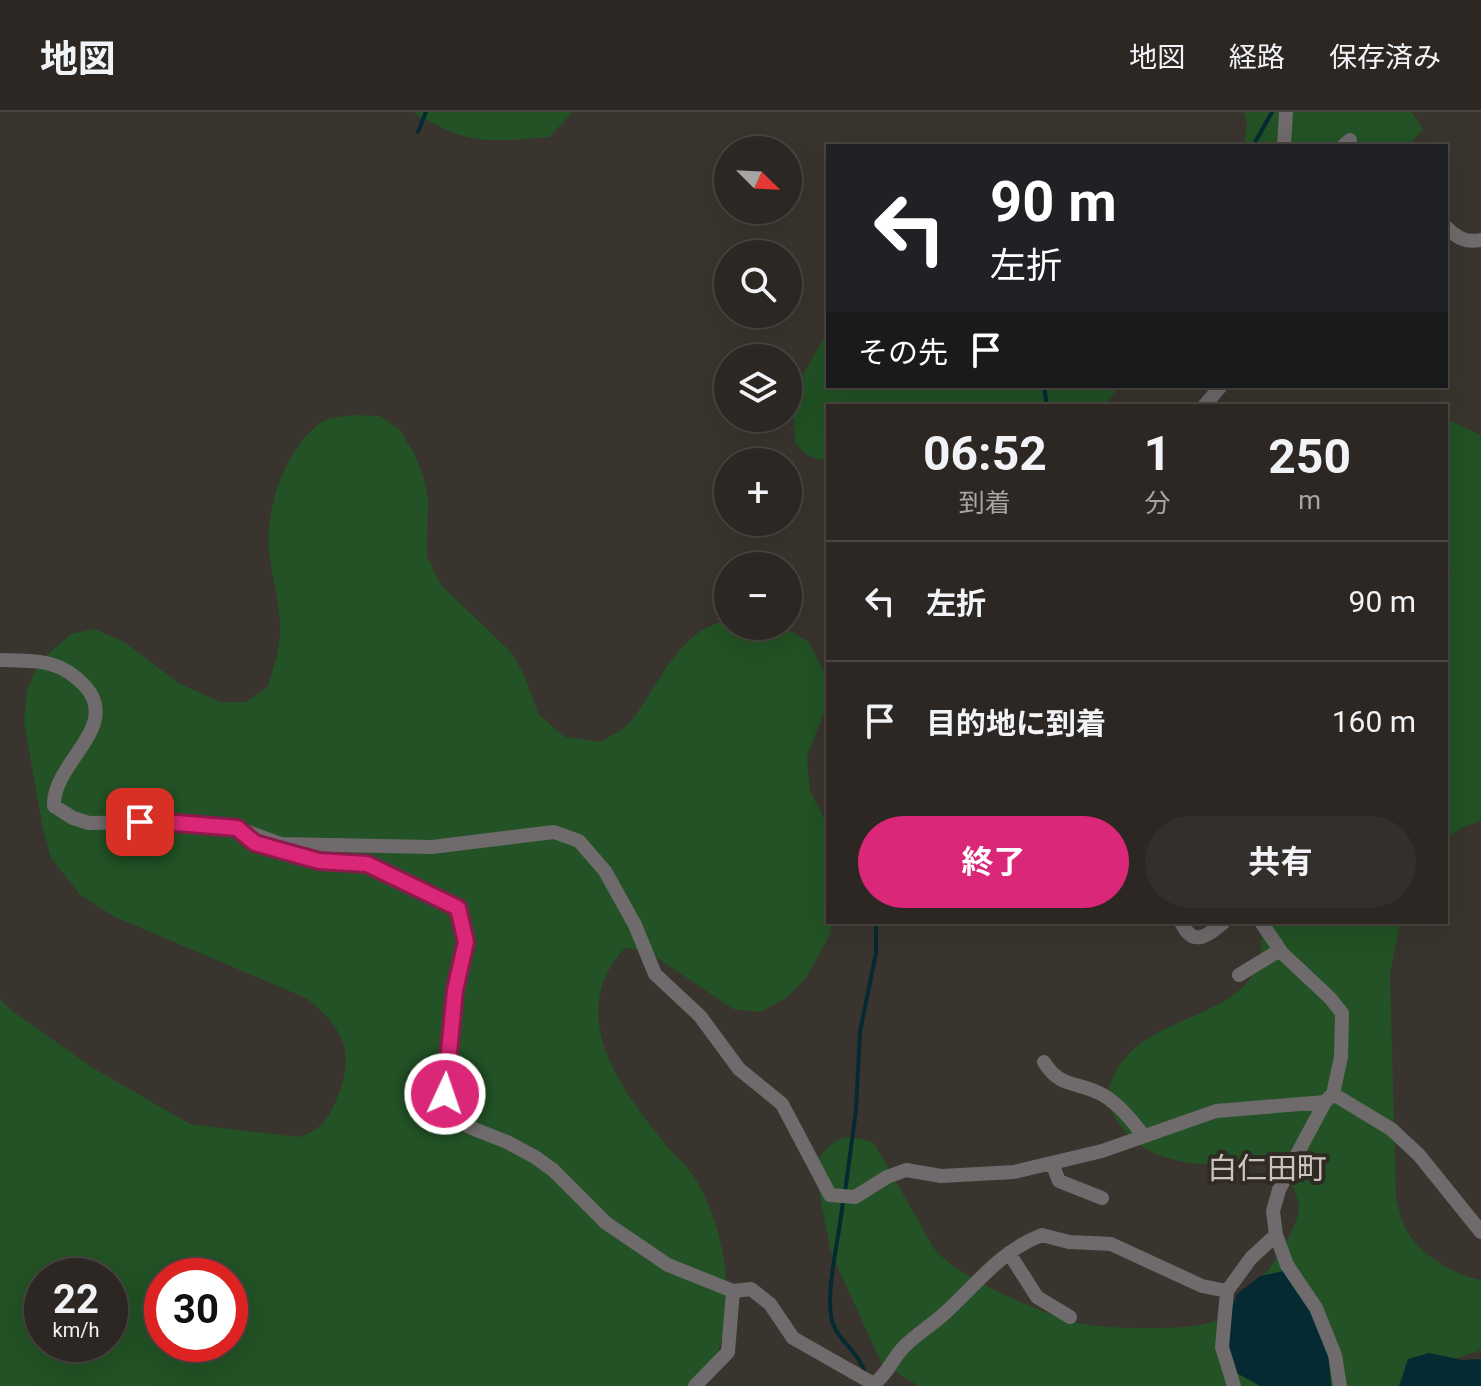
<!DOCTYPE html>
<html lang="ja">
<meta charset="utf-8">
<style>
body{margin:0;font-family:Roboto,"Noto Sans JP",sans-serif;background:#342f2a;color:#f1f3f6;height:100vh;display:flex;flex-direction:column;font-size:30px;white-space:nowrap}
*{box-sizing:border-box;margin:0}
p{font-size:26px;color:#a6a5a5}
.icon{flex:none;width:44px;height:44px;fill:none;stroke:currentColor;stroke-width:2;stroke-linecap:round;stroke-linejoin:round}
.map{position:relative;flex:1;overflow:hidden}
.drawer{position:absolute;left:826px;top:292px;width:622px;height:520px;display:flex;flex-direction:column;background:#2c2722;border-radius:0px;box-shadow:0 8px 32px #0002,0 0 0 2px #484440}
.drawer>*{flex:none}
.top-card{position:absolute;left:826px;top:32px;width:622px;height:244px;border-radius:0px;box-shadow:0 8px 32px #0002,0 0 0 2px #484440;background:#202124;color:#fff;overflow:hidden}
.needle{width:52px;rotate:114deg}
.controls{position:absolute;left:714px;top:24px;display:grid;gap:16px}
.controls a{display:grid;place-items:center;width:88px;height:88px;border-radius:50%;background:#2c2722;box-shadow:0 8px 32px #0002,0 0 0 2px #484440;font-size:40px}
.speed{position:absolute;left:24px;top:1146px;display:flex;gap:16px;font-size:40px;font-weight:700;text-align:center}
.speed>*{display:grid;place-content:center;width:104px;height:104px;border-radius:50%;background:#2c2722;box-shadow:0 8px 32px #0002,0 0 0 2px #484440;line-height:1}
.speed small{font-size:20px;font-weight:400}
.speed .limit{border:12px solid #d22;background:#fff;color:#111}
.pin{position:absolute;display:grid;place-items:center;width:68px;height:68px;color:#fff;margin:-34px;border-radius:16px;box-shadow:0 4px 12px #0006}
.me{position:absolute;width:88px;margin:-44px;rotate:3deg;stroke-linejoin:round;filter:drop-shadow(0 0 6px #0008)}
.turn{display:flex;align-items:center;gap:28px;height:168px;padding:0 32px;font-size:36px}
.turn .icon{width:104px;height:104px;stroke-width:2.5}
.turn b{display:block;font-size:56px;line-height:68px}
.then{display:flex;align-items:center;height:76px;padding:0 32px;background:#0003;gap:16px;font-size:30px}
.eta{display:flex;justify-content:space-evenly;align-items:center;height:136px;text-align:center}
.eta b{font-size:48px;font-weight:700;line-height:56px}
.button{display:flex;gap:16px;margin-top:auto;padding:16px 32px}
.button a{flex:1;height:92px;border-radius:48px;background:#db2777;color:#fff;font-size:32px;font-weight:700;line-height:92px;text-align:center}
.button a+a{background:#342f2a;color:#f1f3f6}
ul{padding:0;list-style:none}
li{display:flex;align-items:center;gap:24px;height:120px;padding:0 32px;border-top:2px solid #484440}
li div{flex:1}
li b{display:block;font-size:30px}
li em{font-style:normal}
header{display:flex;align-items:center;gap:48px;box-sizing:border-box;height:112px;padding:0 40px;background:#2c2722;border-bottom:2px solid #484440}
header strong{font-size:38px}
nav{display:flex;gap:44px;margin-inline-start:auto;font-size:28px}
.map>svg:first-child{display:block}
.green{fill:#225225;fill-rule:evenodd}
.water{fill:#062a32}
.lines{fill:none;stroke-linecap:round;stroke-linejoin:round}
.stream{stroke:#062a32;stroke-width:4}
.minor{stroke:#6f6a6b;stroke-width:14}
.route-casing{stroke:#8e194d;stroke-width:20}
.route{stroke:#db2777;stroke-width:14}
.labels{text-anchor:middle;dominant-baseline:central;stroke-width:8;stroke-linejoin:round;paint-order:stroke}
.quarter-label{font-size:30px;fill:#cbc3bc;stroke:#302a24}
</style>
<header>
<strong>地図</strong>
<nav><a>地図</a><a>経路</a><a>保存済み</a></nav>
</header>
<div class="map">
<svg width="1481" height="1274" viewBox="0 0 1481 1274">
<rect width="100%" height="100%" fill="#3a342e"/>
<path class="green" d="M414 0H573L549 25C524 27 493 31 468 25 450 21 433 11 416 3Z
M1244 0H1411L1423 17 1409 34H1244L1247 10Z
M828 218V274H1118L1111 286 1101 294H828V347C813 350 804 341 795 331L793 287 801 266Z
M352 303 380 304 399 317 414 341 423 363 428 387 427 444 441 473 512 541 524 563 539 603 565 625 601 630C610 624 624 618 631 609 658 576 680 514 728 509V514H781L809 530 824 560 827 593 807 645 810 678 828 714V810H833L828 827 805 867 786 886 760 900 733 897 647 839 625 836C563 902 622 979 667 1034 676 1045 688 1054 695 1066 730 1125 742 1216 701 1274H0V887L11 898 93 956 190 1012 298 1025C318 1020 329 1007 336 988 356 941 345 917 306 886L115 805 80 783 51 746 42 713 24 609 27 578 39 550 71 522 95 517 124 530 180 572 221 590H246L268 575C272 558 280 539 280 521 281 492 271 465 269 436 266 394 286 334 322 310 329 305 342 305 352 303ZM42 1164H110V1232H42ZM162 1164H230V1232H162Z
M1446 307 1481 323V709L1461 716 1446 727V497L1451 460 1446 451Z
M1259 810H1400L1390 862 1396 1088C1399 1098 1401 1110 1407 1119 1422 1144 1452 1162 1481 1168V1238L1451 1248 1423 1274H919L882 1252 831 1141 820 1084 818 1047C838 1022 844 1022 874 1031 889 1057 904 1083 919 1110 925 1119 930 1133 938 1141 965 1169 1045 1203 1083 1212 1108 1217 1194 1219 1215 1209 1229 1202 1257 1171 1267 1159 1278 1145 1299 1112 1299 1094 1299 1090 1297 1087 1296 1083 1282 1035 1221 1058 1184 1050 1154 1043 1138 1037 1119 1012 1112 1002 1106 990 1109 978 1129 888 1282 919 1259 810Z"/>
<path class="water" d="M1284 1159 1301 1181 1328 1235 1331 1274H1260L1233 1259 1225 1213 1237 1182 1260 1164Z
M1429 1241 1462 1248 1481 1247V1274H1399L1408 1247Z"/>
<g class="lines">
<path class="stream" d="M418 20 426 0
M1253 34 1272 0
M1044 274 1047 294
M845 1080 856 998 860 920 876 841V810
M843 1088C841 1119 823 1185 833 1212 840 1231 860 1240 866 1264"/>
<path class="minor" d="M1284 34 1286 0
M1343 34 1350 28
M1446 115C1457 126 1466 131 1481 128
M1204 294 1221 274
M0 548C35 549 59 546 85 574 122 615 52 651 54 694L73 706 89 711 165 710 237 716 281 732 432 735 554 720 579 729 605 759 635 813 655 862 700 904 739 957 782 992 830 1083 855 1085 887 1065 906 1058 941 1064 1014 1060 1102 1039 1216 999 1325 990
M279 738 319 749 367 752 458 796 466 830 455 878 445 982 456 1004 469 1015 507 1030 535 1045 553 1058 606 1111 668 1153 733 1179 751 1177 770 1192 793 1226 874 1272C887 1262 891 1250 901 1238 913 1224 931 1214 945 1201 976 1173 1000 1139 1042 1123L1069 1130 1111 1132 1202 1174 1227 1179 1251 1146 1276 1123
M1181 810C1193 836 1207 824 1224 810
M1261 810 1282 841 1330 886 1342 901 1341 945 1333 982 1325 990 1295 1046 1279 1078 1273 1099 1276 1123 1287 1153 1316 1196 1335 1243 1340 1274
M1239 863 1280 838
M1044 950C1060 977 1079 969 1103 983 1120 993 1132 1009 1144 1024
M1333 982 1391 1017 1419 1043 1481 1120
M1052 1051 1059 1069 1102 1086
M1009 1141 1037 1185 1070 1205
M1227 1179 1222 1235 1234 1274
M695 1274 728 1240 733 1179"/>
</g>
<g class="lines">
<g class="route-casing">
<path id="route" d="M140 710H165L237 716 255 731 276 737 319 749 367 752 458 796 466 830 455 878 445 982"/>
</g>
<use href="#route" class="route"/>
</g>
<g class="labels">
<g class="quarter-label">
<text x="1267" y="1056">白仁田町</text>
</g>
</g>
</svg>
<div class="controls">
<a><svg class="needle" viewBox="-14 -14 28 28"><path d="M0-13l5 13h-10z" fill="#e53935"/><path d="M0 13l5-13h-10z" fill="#a6a5a5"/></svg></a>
<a><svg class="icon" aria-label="search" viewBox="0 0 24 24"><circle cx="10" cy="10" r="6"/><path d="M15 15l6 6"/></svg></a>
<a><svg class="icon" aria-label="layers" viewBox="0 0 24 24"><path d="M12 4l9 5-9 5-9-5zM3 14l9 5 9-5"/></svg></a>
<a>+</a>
<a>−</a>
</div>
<div class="speed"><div>22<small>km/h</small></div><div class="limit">30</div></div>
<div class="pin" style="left:140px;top:710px;background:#d93025"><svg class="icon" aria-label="arrive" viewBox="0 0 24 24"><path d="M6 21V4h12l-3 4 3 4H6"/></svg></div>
<svg class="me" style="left:445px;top:982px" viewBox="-20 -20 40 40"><circle r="17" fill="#db2777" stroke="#fff" stroke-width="3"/><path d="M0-11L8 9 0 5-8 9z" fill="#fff"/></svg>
<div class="top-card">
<div class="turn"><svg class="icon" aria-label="left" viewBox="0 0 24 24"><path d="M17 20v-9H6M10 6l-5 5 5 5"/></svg><div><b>90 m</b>左折</div></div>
<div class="then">その先<svg class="icon" aria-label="arrive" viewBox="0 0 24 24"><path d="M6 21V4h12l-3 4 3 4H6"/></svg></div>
</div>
<section class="drawer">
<div class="eta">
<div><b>06:52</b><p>到着</p></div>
<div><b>1</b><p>分</p></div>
<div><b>250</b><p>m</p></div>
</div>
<ul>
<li><svg class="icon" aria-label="left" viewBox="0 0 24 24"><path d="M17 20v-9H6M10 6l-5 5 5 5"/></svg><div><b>左折</b></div><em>90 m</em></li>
<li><svg class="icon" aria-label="arrive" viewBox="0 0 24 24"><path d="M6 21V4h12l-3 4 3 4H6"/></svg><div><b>目的地に到着</b></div><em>160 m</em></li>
</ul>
<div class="button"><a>終了</a><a>共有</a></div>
</section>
</div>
